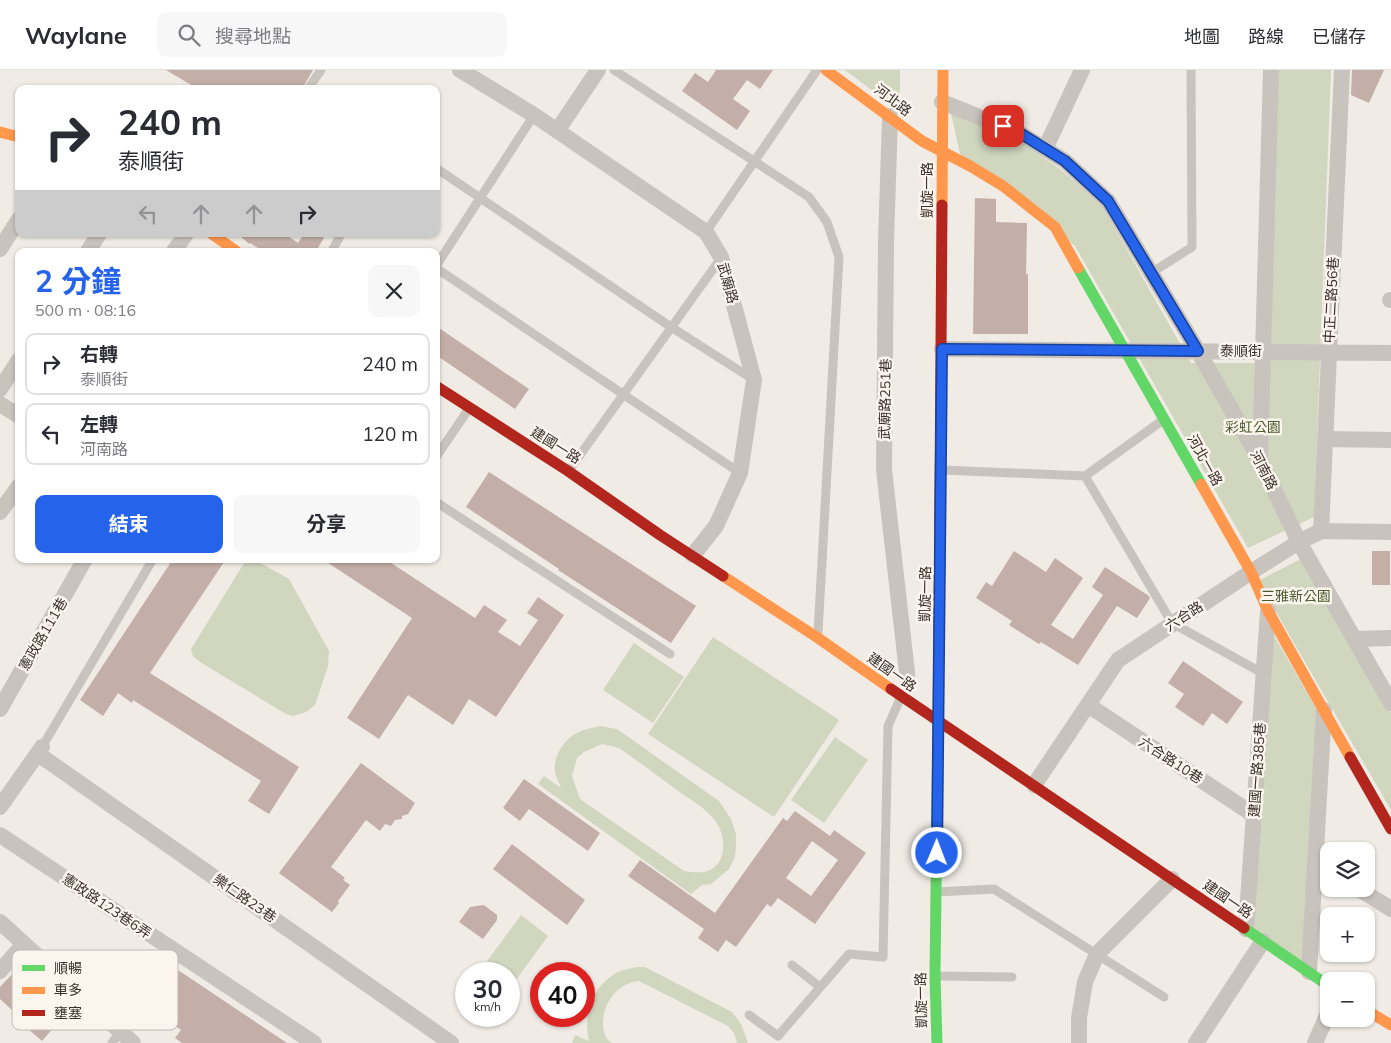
<!DOCTYPE html>
<html lang="zh-TW">
<meta charset="utf-8">
<style>
body{margin:0;font-family:Mulish,"Noto Sans TC",sans-serif;background:#f7f7f7;color:#2b2b33;height:100vh;display:flex;flex-direction:column;font-size:19px;white-space:nowrap}
*{box-sizing:border-box;margin:0}
p{font-size:16px;color:#7c7c81}
.icon{flex:none;width:28px;height:28px;fill:none;stroke:currentColor;stroke-width:2;stroke-linecap:round;stroke-linejoin:round}
.map{position:relative;flex:1;overflow:hidden}
.side{position:absolute;left:15px;top:178px;width:425px;height:315px;display:flex;flex-direction:column;background:#fff;border-radius:10px;box-shadow:0 1px 4px #0004}
.side>*{flex:none}
.top-card{position:absolute;left:15px;top:15px;width:425px;height:152px;border-radius:10px;box-shadow:0 1px 4px #0004;background:#fff;color:#2b2b33;overflow:hidden}
.tools{position:absolute;left:1320px;top:772px;display:grid;gap:10px}
.tools a{display:grid;place-items:center;width:55px;height:55px;border-radius:10px;background:#fff;box-shadow:0 1px 4px #0004;font-size:25px}
.speed{position:absolute;left:455px;top:892px;display:flex;gap:10px;font-size:25px;font-weight:700;text-align:center}
.speed>*{display:grid;place-content:center;width:65px;height:65px;border-radius:50%;background:#fff;box-shadow:0 1px 4px #0004;line-height:1}
.speed small{font-size:12px;font-weight:400}
.speed .limit{border:8px solid #d22;background:#fff;color:#111}
.pin{position:absolute;display:grid;place-items:center;width:42px;height:42px;color:#fff;margin:-21px;border-radius:10px;box-shadow:0 2px 8px #0006}
.me{position:absolute;width:55px;margin:-28px;rotate:1deg;stroke-linejoin:round;filter:drop-shadow(0 0 4px #0008)}
.turn{display:flex;align-items:center;gap:18px;height:105px;padding:0 20px;font-size:22px}
.turn .icon{width:65px;height:65px;stroke-width:2.5}
.turn b{display:block;font-size:35px;line-height:42px}
.lanes{display:flex;align-items:center;height:48px;padding:0 20px;background:#0003;justify-content:center;gap:25px;direction:ltr}
.lanes .off{opacity:.35}
.round{display:grid;place-items:center;flex:none;width:52px;height:52px;border-radius:10px;background:#f7f7f7}
.summary{display:flex;align-items:center;justify-content:space-between;height:85px;padding:0 20px}
h1{font-size:30px;font-weight:700;line-height:38px;color:#2563eb}
.button{display:flex;gap:10px;margin-top:auto;padding:10px 20px}
.button a{flex:1;height:58px;border-radius:10px;background:#2563eb;color:#fff;font-size:20px;font-weight:700;line-height:58px;text-align:center}
.button a+a{background:#f7f7f7;color:#2b2b33}
ul{padding:0;list-style:none}
li{display:flex;align-items:center;gap:15px;height:62px;margin:0 10px 8px;padding:0 10px;border:2px solid #e1e1e2;border-radius:10px}
li div{flex:1}
li b{display:block;font-size:19px}
li em{font-style:normal}
header{display:flex;align-items:center;gap:30px;box-sizing:border-box;height:70px;padding:0 25px;background:#fff;border-bottom:1px solid #e1e1e2}
header strong{font-size:24px}
nav{display:flex;gap:28px;margin-inline-start:auto;font-size:18px}
.search{width:350px;height:45px;background:#f7f7f7;display:flex;align-items:center;gap:12px;box-sizing:border-box;padding:0 18px;border-radius:10px;color:#7c7c81;font-size:19px}
.map>svg:first-child{display:block}
.green{fill:#d1d6bf;fill-rule:evenodd}
.building{fill:#c3afa7;fill-rule:evenodd}
.lines{fill:none;stroke-linecap:round;stroke-linejoin:round}
.lane{stroke:#c9c3be;stroke-width:9}
.street{stroke:#c9c3be;stroke-width:16}
.fast{stroke:#63d668;stroke-width:11}
.slow{stroke:#ff974d;stroke-width:11}
.jam{stroke:#b3261e;stroke-width:11}
.route-casing{stroke:#184099;stroke-width:12}
.route{stroke:#2563eb;stroke-width:9}
.labels{text-anchor:middle;dominant-baseline:central;stroke-width:5;stroke-linejoin:round;paint-order:stroke}
.street-label{font-size:14px;fill:#3b302b;stroke:#fbf5ee}
.park-label{font-size:14px;fill:#4a5a2e;stroke:#fbf5ee}
.key{fill:#fbf5ee;stroke:#c1bab4;stroke-width:1}
.key-label{font-size:14px;fill:#3b302b}
</style>
<header>
<strong>Waylane</strong>
<div class="search"><svg class="icon" aria-label="search" viewBox="0 0 24 24"><circle cx="10" cy="10" r="6"/><path d="M15 15l6 6"/></svg>搜尋地點</div>
<nav><a>地圖</a><a>路線</a><a>已儲存</a></nav>
</header>
<div class="map">
<svg width="1391" height="973" viewBox="0 0 1391 973">
<rect width="100%" height="100%" fill="#f0ebe5"/>
<path class="green" d="M845 0H900V27L889 33Z
M1276 0H1331L1314 447 1248 478 1075 176 960 84 951 43 1017 70 1060 99 1101 134 1191 293H1266Z
M1303 488 1391 643V740L1258 511Z
M257 491 289 509 329 581 328 596 315 635 306 642 300 644 293 646 286 644 200 592 193 586 191 579 241 498 245 492Z
M1273 564 1318 641 1304 894 1252 857Z
M713 567 839 650 774 747 648 664Z
M634 573 684 607 653 653 603 620Z
M600 656 617 659 719 731 731 749 736 764V777L735 787 729 799 711 814 702 815 691 824 538 714 544 706 561 718C559 713 557 708 555 703 552 688 564 669 577 663 584 659 593 658 600 656ZM602 674 619 678C639 692 658 706 678 721 691 730 707 739 716 752 724 763 726 781 719 792 710 805 697 803 684 801L580 729 572 706 577 688 584 682Z
M835 667 868 690 824 753 791 730Z
M521 845 548 866 513 914 509 911V904H499L485 894Z
M636 897H645L732 942 741 954 748 973H737L734 963 728 956 639 911C617 913 602 934 603 956 604 963 606 970 612 973H572L575 965 589 971C583 946 591 919 613 905 620 900 628 899 636 897Z"/>
<path class="building" d="M166 0H313L302 19H198Z
M716 0H773L760 19 747 10 733 29 750 41 737 60 682 21 695 3 708 12Z
M1352 0H1384L1369 33 1351 25Z
M975 128 996 129V152L1027 153 1026 204H1028V264H973Z
M238 164H285L298 173 304 164H318L324 168 316 181H263L250 173 249 174Z
M436 256 529 319 515 339 436 285Z
M489 402 696 536 671 573 558 500 559 499 466 437Z
M1014 481 1046 502 1055 488 1083 508 1051 555 1073 569 1103 525 1092 517 1105 497 1149 526 1150 528 1137 548 1117 536 1078 595 1041 572 1039 574 1009 555 1012 551 976 528 986 512 992 516Z
M1372 481H1390V515H1372Z
M173 489H226L150 603 299 697 269 744 248 731 261 711 133 630 132 633 118 623 103 646 80 630Z
M322 489H385L475 548 484 535 507 550 498 562 520 576 538 550 527 543 538 527 564 545 496 647 469 629 453 655 408 625 379 669 347 648 412 548Z
M1183 591 1243 632 1227 654 1212 643 1203 656 1175 637 1184 624 1168 613Z
M361 693 415 733 408 744 402 746V749L395 750 391 756 385 754 380 761 366 750 331 797 345 808 343 810 350 815 338 831 339 833 332 842 279 803Z
M524 709 600 763 588 781 529 739 520 751 503 738Z
M795 741 830 766 834 760 866 783 815 854 778 828 771 837 767 834 736 877 726 870 718 882 698 868 704 859 628 806 640 790 715 843 783 748 787 751ZM812 771 838 790 811 826 786 808Z
M512 774 585 830 567 855 493 799Z
M484 835 497 845V850L483 869 459 852 470 837Z
M27 900 25 918 61 949 42 971 11 944 13 941 0 929V917L15 901Z
M178 900 287 973H182L175 968 181 960 152 940Z"/>
<g class="lines">
<path class="lane" d="M614 0 809 127 827 152 839 187 818 563
M308 19 321 0
M436 98 671 257 754 310
M706 162 817 0
M332 181 341 164
M436 196 534 45
M436 198 740 403
M1151 203 1192 177 1191 0
M436 387 468 340
M570 399 721 188
M942 400 1085 406 1163 350
M1085 406 1172 553 1264 604
M436 432 670 584
M42 677 153 489
M936 822 994 819 1164 927
M792 895 820 917
M936 906 1012 907
M749 945 778 966 849 884 883 887 888 656 900 629
M112 973 120 962"/>
<path class="street" d="M460 0 534 45 706 162 721 187 754 310 740 403 716 456 693 485
M942 32 1019 63 1065 91 1108 131 1198 281 1260 390 1299 472 1391 633
M890 46 886 172 884 400 908 611
M557 61 598 0
M1045 79 1082 0
M0 179 19 149
M88 181 99 164
M174 181 186 164
M1390 230H1391
M942 279 1391 283
M0 319 19 290
M0 334 19 346
M1325 369 1391 370
M1260 390 1271 0
M0 442 19 416
M1321 461 1342 0
M1354 569 1391 568
M1088 635 1254 745
M0 639 85 489
M38 684 451 973
M1034 715 1118 590 1251 502 1299 472 1321 461 1391 462
M0 737 42 677
M0 765 314 973
M1359 819 1391 839
M0 852 133 973
M1246 859 1268 541
M0 901 24 874
M1309 902 1324 640
M1079 973V948L1085 912 1097 884 1172 809
M1196 973 1263 871
M1315 973 1329 941"/>
<path class="fast" d="M1078 198 1201 414
M1244 858 1329 916
M937 973 935 906 939 564"/>
<path class="slow" d="M826 0 922 71 970 96 1003 116 1055 157 1078 198
M0 62 19 67
M942 135 943 0
M212 164 236 181
M1201 414 1251 502 1268 541 1350 687
M723 506 818 568 891 619
M1366 940 1391 955"/>
<path class="jam" d="M436 316 568 401 660 465 723 506
M939 564 942 135
M891 619 1244 858
M1350 687 1391 759"/>
</g>
<g class="lines">
<g class="route-casing">
<path id="route" d="M937 783 942 279 1198 281 1108 131 1065 91 1020 63 1003 56"/>
</g>
<use href="#route" class="route"/>
</g>
<g class="labels">
<g class="street-label">
<text transform="translate(893 30) rotate(37)">河北路</text>
<text transform="translate(927 120) rotate(-90)">凱旋一路</text>
<text transform="translate(728 213) rotate(74)">武廟路</text>
<text transform="translate(1331 230) rotate(-87)">中正二路56巷</text>
<text x="1241" y="281">泰順街</text>
<text transform="translate(885 329) rotate(-89)">武廟路251巷</text>
<text transform="translate(556 375) rotate(32)">建國一路</text>
<text transform="translate(1205 390) rotate(61)">河北一路</text>
<text transform="translate(1264 400) rotate(63)">河南路</text>
<text transform="translate(925 524) rotate(-89)">凱旋一路</text>
<text transform="translate(1184 546) rotate(-33)">六合路</text>
<text transform="translate(43 564) rotate(-60)">憲政路111巷</text>
<text transform="translate(892 602) rotate(35)">建國一路</text>
<text transform="translate(1171 690) rotate(33)">六合路10巷</text>
<text transform="translate(1257 700) rotate(-86)">建國一路385巷</text>
<text transform="translate(245 828) rotate(35)">樂仁路23巷</text>
<text transform="translate(1228 829) rotate(34)">建國一路</text>
<text transform="translate(107 836) rotate(34)">憲政路123巷6弄</text>
<text transform="translate(921 930) rotate(-91)">凱旋一路</text>
</g>
<g class="park-label">
<text x="1253" y="357">彩虹公園</text>
<text x="1296" y="526">三雅新公園</text>
</g>
</g>
<rect x="12" y="880" width="166" height="80" rx="8" class="key"/>
<rect x="22" y="895" width="23" height="6" fill="#63d668"/>
<rect x="22" y="917" width="23" height="7" fill="#ff974d"/>
<rect x="22" y="940" width="23" height="6" fill="#b3261e"/>
<g class="key-label">
<text x="54" y="903">順暢</text>
<text x="54" y="925">車多</text>
<text x="54" y="948">壅塞</text>
</g>
</svg>
<div class="tools">
<a><svg class="icon" aria-label="layers" viewBox="0 0 24 24"><path d="M12 4l9 5-9 5-9-5zM3 14l9 5 9-5"/></svg></a>
<a>+</a>
<a>−</a>
</div>
<div class="speed"><div>30<small>km/h</small></div><div class="limit">40</div></div>
<div class="pin" style="left:1003px;top:56px;background:#d93025"><svg class="icon" aria-label="arrive" viewBox="0 0 24 24"><path d="M6 21V4h12l-3 4 3 4H6"/></svg></div>
<svg class="me" style="left:937px;top:783px" viewBox="-20 -20 40 40"><circle r="17" fill="#2563eb" stroke="#fff" stroke-width="3"/><path d="M0-11L8 9 0 5-8 9z" fill="#fff"/></svg>
<div class="top-card">
<div class="turn"><svg class="icon" aria-label="right" viewBox="0 0 24 24"><path d="M7 20v-9h11M14 6l5 5-5 5"/></svg><div><b>240 m</b>泰順街</div></div>
<div class="lanes"><svg class="icon off" aria-label="left" viewBox="0 0 24 24"><path d="M17 20v-9H6M10 6l-5 5 5 5"/></svg><svg class="icon off" aria-label="ahead" viewBox="0 0 24 24"><path d="M12 20V5M6 11l6-6 6 6"/></svg><svg class="icon off" aria-label="ahead" viewBox="0 0 24 24"><path d="M12 20V5M6 11l6-6 6 6"/></svg><svg class="icon" aria-label="right" viewBox="0 0 24 24"><path d="M7 20v-9h11M14 6l5 5-5 5"/></svg></div>
</div>
<section class="side">
<div class="summary"><div><h1>2 分鐘</h1><p>500 m · 08:16</p></div><a class="round"><svg class="icon" aria-label="close" viewBox="0 0 24 24"><path d="M6 6l12 12M18 6L6 18"/></svg></a></div>
<ul>
<li><svg class="icon" aria-label="right" viewBox="0 0 24 24"><path d="M7 20v-9h11M14 6l5 5-5 5"/></svg><div><b>右轉</b><p>泰順街</p></div><em>240 m</em></li>
<li><svg class="icon" aria-label="left" viewBox="0 0 24 24"><path d="M17 20v-9H6M10 6l-5 5 5 5"/></svg><div><b>左轉</b><p>河南路</p></div><em>120 m</em></li>
</ul>
<div class="button"><a>結束</a><a>分享</a></div>
</section>
</div>
